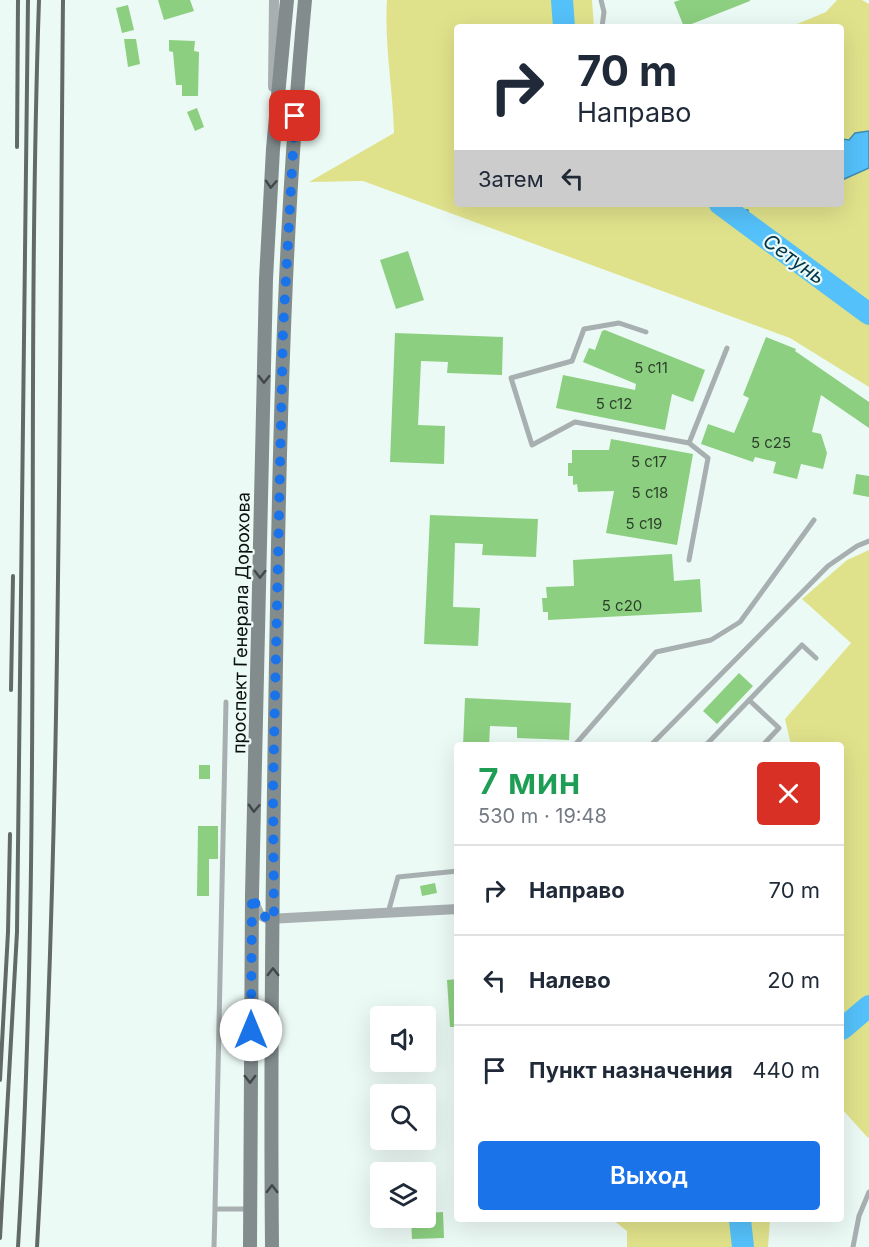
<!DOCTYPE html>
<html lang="ru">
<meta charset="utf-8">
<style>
body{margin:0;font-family:Inter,sans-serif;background:#f6f6f7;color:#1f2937;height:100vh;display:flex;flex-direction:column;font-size:22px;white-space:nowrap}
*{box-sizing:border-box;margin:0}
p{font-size:20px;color:#747a83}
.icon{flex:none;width:33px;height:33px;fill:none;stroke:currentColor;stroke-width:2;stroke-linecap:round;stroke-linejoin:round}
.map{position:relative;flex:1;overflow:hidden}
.panel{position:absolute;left:454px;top:742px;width:390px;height:480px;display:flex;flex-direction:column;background:#fff;border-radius:6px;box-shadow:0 6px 24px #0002}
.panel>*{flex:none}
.guide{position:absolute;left:454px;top:24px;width:390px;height:183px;border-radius:6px;box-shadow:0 6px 24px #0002;background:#fff;color:#1f2937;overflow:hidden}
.fabs{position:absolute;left:370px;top:1006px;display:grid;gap:12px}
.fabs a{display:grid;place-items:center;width:66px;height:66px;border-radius:6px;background:#fff;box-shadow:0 6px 24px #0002;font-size:30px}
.pin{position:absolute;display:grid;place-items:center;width:51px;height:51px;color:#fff;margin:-26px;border-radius:12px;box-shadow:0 3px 9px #0006}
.me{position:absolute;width:66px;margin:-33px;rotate:0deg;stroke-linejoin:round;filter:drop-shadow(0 0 4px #0008)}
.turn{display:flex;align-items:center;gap:21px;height:126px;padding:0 24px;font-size:27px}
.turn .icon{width:78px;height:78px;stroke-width:2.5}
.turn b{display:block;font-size:42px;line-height:51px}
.then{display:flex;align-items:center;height:57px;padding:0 24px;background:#0003;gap:12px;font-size:22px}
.round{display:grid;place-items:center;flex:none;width:63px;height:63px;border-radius:6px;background:#f6f6f7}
.summary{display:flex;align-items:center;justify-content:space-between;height:102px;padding:0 24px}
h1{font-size:36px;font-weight:600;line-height:45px;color:#1e9e55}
.button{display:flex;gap:12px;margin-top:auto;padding:12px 24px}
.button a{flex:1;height:69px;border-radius:6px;background:#1a73e8;color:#fff;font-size:24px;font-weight:600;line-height:69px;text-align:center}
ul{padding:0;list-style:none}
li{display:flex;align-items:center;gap:18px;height:90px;padding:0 24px;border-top:2px solid #e0e1e3}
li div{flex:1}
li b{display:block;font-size:22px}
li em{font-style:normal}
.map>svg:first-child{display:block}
.green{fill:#e0e28b}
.water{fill:#54c1fa;stroke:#3e8cb3;stroke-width:1.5}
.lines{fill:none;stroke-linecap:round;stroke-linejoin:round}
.stream{stroke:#3e8cb3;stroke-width:4}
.river{stroke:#54c1fa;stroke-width:22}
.building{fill:#8ccf80}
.service{stroke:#a8afb0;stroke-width:5}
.minor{stroke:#a8afb0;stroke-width:10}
.secondary{stroke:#838c8d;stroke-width:14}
.rail{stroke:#616a67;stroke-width:4}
.oneway{stroke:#414847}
.route{stroke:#1a73e8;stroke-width:10;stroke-dasharray:0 18}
.labels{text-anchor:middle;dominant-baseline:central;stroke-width:4.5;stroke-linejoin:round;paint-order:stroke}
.number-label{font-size:15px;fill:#2b402a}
.street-label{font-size:18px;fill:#0b100e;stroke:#ecfaf5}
.water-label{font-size:20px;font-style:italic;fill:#013349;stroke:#ecfaf5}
</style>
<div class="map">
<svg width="869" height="1247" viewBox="0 0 869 1247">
<rect width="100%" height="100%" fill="#ecfaf5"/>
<path class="green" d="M387 0H592L594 27H458V204H842V27H790L826 12 837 0H862L869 4V387L790 338 363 181 309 182 394 133C393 89 384 44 387 0Z
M869 550V1137L868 1138 842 1109V746L791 745 785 719 851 643 802 599 847 560Z
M613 1220H770L768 1247H627V1231Z"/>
<path class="water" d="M869 131V168L842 180V139L849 140 855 133Z"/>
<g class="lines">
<path class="stream" d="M737 217 747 211"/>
<path class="river" d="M562 0 564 27
M720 204 869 314
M842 1029 869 1006
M740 1220 743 1247"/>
</g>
<path class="building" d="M158 0H190L194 11 164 20Z
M680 0H750V1L684 27 674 2Z
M128 5 134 30 122 33 116 8Z
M124 39H136L140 64 128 67Z
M169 40 195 41 194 51 199 52 198 96H182V85H176L173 52 169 51Z
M197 108 204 127 195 131 187 112Z
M408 251 424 300 396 309 380 260Z
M605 330 705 370 693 402 672 394 665 430 556 408 563 375 635 390 636 384 583 362 589 348 595 350 602 331Z
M395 333 503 337 502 375 447 373 448 362 421 361 418 425 445 426 444 464 390 462Z
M766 337 796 349 795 351 869 402V428L821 395 812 432 821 434 827 453 823 469 801 464 797 479 773 473 776 462 755 457 753 462 701 444 708 424 734 433 749 398 743 395Z
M611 439 693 454 677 545 606 533 614 491 578 492 577 484 573 485V476H568V463H572V450H609Z
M856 474 869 476V497L853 494Z
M430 515 538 519 536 557 482 555 483 544 455 543 453 607 480 608 478 646 424 644Z
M672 554 674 581 700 579 702 612 548 620V612H543L542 598H547L546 587 574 586 573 560Z
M739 673 753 686 717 724 703 711Z
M465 698 571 703 569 740 517 738V727L490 726 489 746H463Z
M199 765H210V779H199Z
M198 826H218V859H209V896H197Z
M435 883 437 893 422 896 420 886Z
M458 979V1027H450L447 980Z
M443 1212 444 1238 412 1239 411 1218H426V1213Z"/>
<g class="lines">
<path class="service" d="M601 0 604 12 602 27
M646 332 619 323 584 329 572 361 511 378 532 445 575 422 689 443 708 458 689 560
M689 443 727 348
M749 700 779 728 762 746
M574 746 656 652 711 640 740 622 814 520
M650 746 828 566 857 546 869 541
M705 746 802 645 816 658
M388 913 398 877 458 871
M215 1209 226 702
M214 1247 215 1209H249
M853 1247 859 1216 869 1192"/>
<path class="minor" d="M273 87 274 0
M253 900 260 915 268 919 458 909"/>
<path class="secondary" d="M250 1247 252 895 266 279 273 149 287 0
M272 1247C270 1034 273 820 277 607 280 404 286 202 305 0"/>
<path class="rail" d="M17 147 18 0
M11 690 13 576
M0 1080 8 932 10 834
M0 1238 17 932 28 0
M18 1247C43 832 25 415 39 0
M37 1247C61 832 59 416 63 0"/>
</g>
<defs><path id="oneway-chevron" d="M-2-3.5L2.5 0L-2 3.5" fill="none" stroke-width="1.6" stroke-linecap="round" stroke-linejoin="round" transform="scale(1.5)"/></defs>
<g class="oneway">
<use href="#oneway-chevron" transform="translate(271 184) rotate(93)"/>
<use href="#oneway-chevron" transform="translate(264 379) rotate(91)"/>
<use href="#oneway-chevron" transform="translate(260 574) rotate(91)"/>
<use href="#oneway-chevron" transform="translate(254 808) rotate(92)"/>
<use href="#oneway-chevron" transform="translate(273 972) rotate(-90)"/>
<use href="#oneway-chevron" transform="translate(250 1079) rotate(90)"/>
<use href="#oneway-chevron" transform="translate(272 1189) rotate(-90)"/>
</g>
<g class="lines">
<path class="route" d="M251 1030 252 895 260 915 274 920 273 790 283 331 295 116"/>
</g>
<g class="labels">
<g class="number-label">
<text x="651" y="367">5 с11</text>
<text x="614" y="403">5 с12</text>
<text x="771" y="442">5 с25</text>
<text x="649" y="461">5 с17</text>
<text x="650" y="492">5 с18</text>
<text x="644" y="523">5 с19</text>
<text x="622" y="605">5 с20</text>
</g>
<g class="street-label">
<text transform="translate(241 623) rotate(-89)">проспект Генерала Дорохова</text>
</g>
<g class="water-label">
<text transform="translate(794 259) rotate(36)">Сетунь</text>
</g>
</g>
</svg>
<div class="fabs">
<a><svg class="icon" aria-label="sound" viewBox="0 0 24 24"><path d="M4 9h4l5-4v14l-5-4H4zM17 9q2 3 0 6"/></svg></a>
<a><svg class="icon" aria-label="search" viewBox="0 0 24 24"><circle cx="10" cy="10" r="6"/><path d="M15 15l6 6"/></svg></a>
<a><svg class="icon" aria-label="layers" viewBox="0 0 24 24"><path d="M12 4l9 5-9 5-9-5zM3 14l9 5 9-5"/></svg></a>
</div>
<div class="pin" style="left:295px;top:116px;background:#d93025"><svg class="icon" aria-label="arrive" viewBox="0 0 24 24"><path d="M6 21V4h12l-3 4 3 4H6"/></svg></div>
<svg class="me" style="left:251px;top:1030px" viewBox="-20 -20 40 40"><circle r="19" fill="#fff"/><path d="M0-13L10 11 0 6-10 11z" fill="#1a73e8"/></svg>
<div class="guide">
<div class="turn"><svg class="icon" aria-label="right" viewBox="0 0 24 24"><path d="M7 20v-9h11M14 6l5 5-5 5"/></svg><div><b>70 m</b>Направо</div></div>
<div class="then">Затем<svg class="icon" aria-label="left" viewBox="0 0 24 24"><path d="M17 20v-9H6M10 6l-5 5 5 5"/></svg></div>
</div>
<section class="panel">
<div class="summary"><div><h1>7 мин</h1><p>530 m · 19:48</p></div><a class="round" style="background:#d93025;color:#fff"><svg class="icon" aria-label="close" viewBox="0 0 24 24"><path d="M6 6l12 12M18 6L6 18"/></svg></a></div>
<ul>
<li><svg class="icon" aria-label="right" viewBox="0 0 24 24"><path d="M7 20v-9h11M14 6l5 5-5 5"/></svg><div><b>Направо</b></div><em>70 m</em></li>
<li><svg class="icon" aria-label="left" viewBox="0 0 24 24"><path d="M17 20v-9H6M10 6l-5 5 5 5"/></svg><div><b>Налево</b></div><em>20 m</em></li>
<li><svg class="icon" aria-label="arrive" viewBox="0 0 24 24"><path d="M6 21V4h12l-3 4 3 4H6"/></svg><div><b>Пункт назначения</b></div><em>440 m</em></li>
</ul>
<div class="button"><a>Выход</a></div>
</section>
</div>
